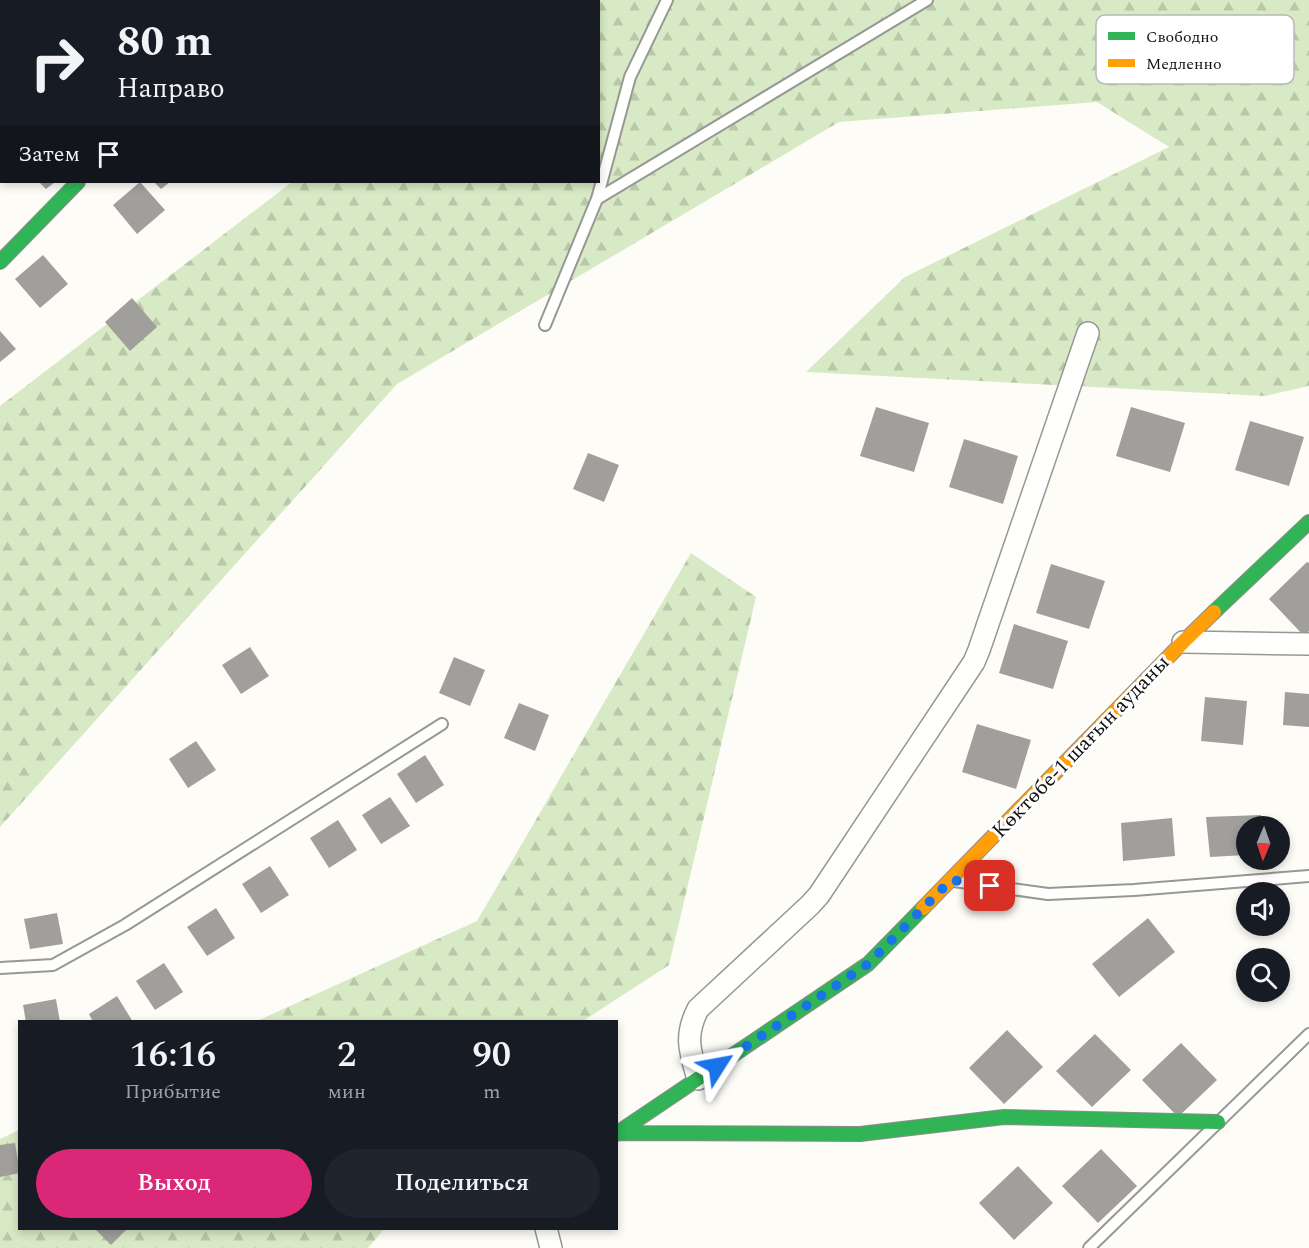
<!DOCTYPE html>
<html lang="ru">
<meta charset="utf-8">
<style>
body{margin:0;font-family:Spectral,serif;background:#20242c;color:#f1f3f6;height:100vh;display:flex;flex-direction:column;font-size:22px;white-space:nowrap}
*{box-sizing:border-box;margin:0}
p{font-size:20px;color:#9ea1a6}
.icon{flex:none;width:33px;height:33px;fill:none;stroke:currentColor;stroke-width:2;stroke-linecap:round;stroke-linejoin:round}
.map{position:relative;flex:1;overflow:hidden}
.details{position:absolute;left:18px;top:1020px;width:600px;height:210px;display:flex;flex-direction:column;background:#171b24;border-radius:0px;box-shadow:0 3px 9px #0003}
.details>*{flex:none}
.hud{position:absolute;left:0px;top:0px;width:600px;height:183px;box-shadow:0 3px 9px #0003;background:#171b24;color:#f1f3f6;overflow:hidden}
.needle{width:39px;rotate:182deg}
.buttons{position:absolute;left:1236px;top:816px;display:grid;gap:12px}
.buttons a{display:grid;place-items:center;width:54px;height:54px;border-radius:50%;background:#171b24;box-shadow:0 3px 9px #0003;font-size:30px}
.pin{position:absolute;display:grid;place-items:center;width:51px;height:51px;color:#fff;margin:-26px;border-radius:12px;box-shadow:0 3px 9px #0006}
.me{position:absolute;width:66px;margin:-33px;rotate:56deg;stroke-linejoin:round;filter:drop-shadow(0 0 4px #0008)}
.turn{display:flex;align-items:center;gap:21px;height:126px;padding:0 18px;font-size:27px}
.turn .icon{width:78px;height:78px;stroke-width:2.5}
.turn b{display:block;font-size:42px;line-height:51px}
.then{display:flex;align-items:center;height:57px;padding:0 18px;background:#0003;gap:12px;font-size:22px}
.eta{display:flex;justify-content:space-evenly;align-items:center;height:102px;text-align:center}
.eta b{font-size:36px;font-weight:600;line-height:42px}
.action{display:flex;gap:12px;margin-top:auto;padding:12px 18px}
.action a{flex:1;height:69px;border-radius:36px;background:#db2777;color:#fff;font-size:24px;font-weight:600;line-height:69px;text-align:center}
.action a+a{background:#20242c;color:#f1f3f6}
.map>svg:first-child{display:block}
.forest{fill:url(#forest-firs)}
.building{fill:#a19f9c}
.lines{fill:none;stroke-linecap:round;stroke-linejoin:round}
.lane-casing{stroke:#979795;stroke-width:14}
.street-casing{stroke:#979795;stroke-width:24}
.fast-casing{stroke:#8e8d8b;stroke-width:16}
.slow-casing{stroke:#8e8d8b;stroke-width:16}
.lane{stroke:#fffffe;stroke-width:10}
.street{stroke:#fffffe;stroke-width:21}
.fast{stroke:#30b455;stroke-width:14}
.slow{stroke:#ff9f0a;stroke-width:14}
.route{stroke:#1a73e8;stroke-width:10;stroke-dasharray:0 18}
.labels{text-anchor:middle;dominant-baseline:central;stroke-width:6;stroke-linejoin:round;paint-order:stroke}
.street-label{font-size:21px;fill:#111;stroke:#fff}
.key{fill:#fff;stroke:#b8b8b8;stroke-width:1.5}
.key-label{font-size:16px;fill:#111}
</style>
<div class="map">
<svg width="1309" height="1248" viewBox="0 0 1309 1248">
<defs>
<pattern id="forest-firs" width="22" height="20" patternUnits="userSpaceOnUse" patternTransform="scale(1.5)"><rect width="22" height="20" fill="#d8eac5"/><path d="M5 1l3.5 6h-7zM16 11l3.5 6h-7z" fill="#b8c8a8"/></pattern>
</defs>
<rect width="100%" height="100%" fill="#fdfcf7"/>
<path class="forest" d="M529 0H1309V386L1265 396 806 372 905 277 1169 147 1097 102 839 122 397 384 0 827V406L292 182H598V2L527 1Z
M691 553 756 597 669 965 583 1021H257L477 921Z
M19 1130 20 1228 384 1229 368 1248H0V1139Z"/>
<path class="building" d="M39 182H55L46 189Z
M140 182 165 210 137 234 113 205Z
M154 182H170L161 189Z
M43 255 68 284 40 308 15 279Z
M132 298 157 327 130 351 105 322Z
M0 331 16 349 0 362Z
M876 407 929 423 914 472 860 456Z
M1131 407 1185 423 1170 472 1116 456Z
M1250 421 1304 437 1289 486 1235 470Z
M964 439 1018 456 1003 504 949 487Z
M588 453 619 465 604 502 573 489Z
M1307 562 1309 563V631L1304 636 1269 599Z
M1051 564 1105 581 1089 629 1036 613Z
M1014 624 1068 641 1053 689 999 673Z
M250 647 269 676 241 694 222 665Z
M454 657 485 670 470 706 439 693Z
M1285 692 1309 694V727L1283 725Z
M1205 697 1247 701 1243 745 1201 741Z
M519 703 549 715 535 751 504 738Z
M977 724 1031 740 1016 789 962 772Z
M196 741 216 770 188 788 169 759Z
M425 755 444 785 416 803 397 774Z
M390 797 410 826 381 844 362 815Z
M1261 815 1262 826H1246V855L1210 857 1206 817Z
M1172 818 1175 856 1123 861 1121 823Z
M338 820 357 850 329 868 310 838Z
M270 866 289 895 261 913 242 884Z
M216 908 235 938 207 956 187 927Z
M57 913 63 944 30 949 24 919Z
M1148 918 1175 952 1119 997 1092 964Z
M164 963 183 992 155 1010 136 981Z
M117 996 133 1022H93L89 1014Z
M56 999 60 1022H26L23 1005Z
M1007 1030 1043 1067 1004 1104 969 1068Z
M1095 1034 1131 1070 1092 1107 1056 1071Z
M1181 1043 1217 1080 1178 1117 1142 1080Z
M15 1143 20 1173 0 1177V1145Z
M1101 1149 1137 1186 1098 1223 1062 1186Z
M1018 1166 1053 1203 1014 1240 979 1203Z
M94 1228H128L111 1245Z"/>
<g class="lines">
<g class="lane-casing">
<path id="lane" d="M597 199 630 77 667 0
M545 325 597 199 927 0
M954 881 1048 894 1134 890 1309 876
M0 968 53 965 125 925 442 724
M1089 1248 1309 1034"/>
</g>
<g class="street-casing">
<path id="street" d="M251 2 253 0
M1183 642 1309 644
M698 1079C690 1052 684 1036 698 1009L810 905 819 895 974 662 979 650 1088 333
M546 1228 551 1248"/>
</g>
<g class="fast-casing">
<path id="fast" d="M0 262 78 182
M1214 612 1309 522
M618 1133 860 1134 1004 1117 1218 1122
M616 1134 868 964 923 908"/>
</g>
<g class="slow-casing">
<path id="slow" d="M923 908 1183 642 1214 612"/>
</g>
<use href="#lane" class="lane"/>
<use href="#street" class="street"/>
<use href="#fast" class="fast"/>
<use href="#slow" class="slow"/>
</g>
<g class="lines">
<path class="route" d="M717 1066 868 964 951 880 990 886"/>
</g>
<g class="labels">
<g class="street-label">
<text transform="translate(1081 747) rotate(-46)">Көктөбе-1 шағын ауданы</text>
</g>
</g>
<rect x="1096" y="15" width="198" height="69" rx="9" class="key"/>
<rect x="1108" y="32" width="27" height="8" fill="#30b455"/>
<rect x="1108" y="59" width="27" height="8" fill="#ff9f0a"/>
<g class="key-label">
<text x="1146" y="42">Свободно</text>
<text x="1146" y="69">Медленно</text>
</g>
</svg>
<div class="buttons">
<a><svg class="needle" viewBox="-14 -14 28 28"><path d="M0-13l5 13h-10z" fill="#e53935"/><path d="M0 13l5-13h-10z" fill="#9ea1a6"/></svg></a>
<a><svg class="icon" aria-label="sound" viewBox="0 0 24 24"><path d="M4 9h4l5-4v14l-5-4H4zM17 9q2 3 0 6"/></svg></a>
<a><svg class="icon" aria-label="search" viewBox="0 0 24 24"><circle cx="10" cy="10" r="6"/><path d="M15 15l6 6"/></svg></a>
</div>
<div class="pin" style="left:990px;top:886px;background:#d93025"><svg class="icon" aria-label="arrive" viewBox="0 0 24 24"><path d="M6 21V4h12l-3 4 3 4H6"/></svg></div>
<svg class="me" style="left:717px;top:1066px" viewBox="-20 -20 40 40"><path d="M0-17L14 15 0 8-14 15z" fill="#1a73e8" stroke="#fff" stroke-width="4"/></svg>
<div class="hud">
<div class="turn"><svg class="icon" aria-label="right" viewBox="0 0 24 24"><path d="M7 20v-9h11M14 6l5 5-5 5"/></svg><div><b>80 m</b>Направо</div></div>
<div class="then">Затем<svg class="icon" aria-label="arrive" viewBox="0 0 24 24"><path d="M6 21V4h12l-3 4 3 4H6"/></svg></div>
</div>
<section class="details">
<div class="eta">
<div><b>16:16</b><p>Прибытие</p></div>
<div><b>2</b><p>мин</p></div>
<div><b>90</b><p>m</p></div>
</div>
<div class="action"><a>Выход</a><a>Поделиться</a></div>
</section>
</div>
